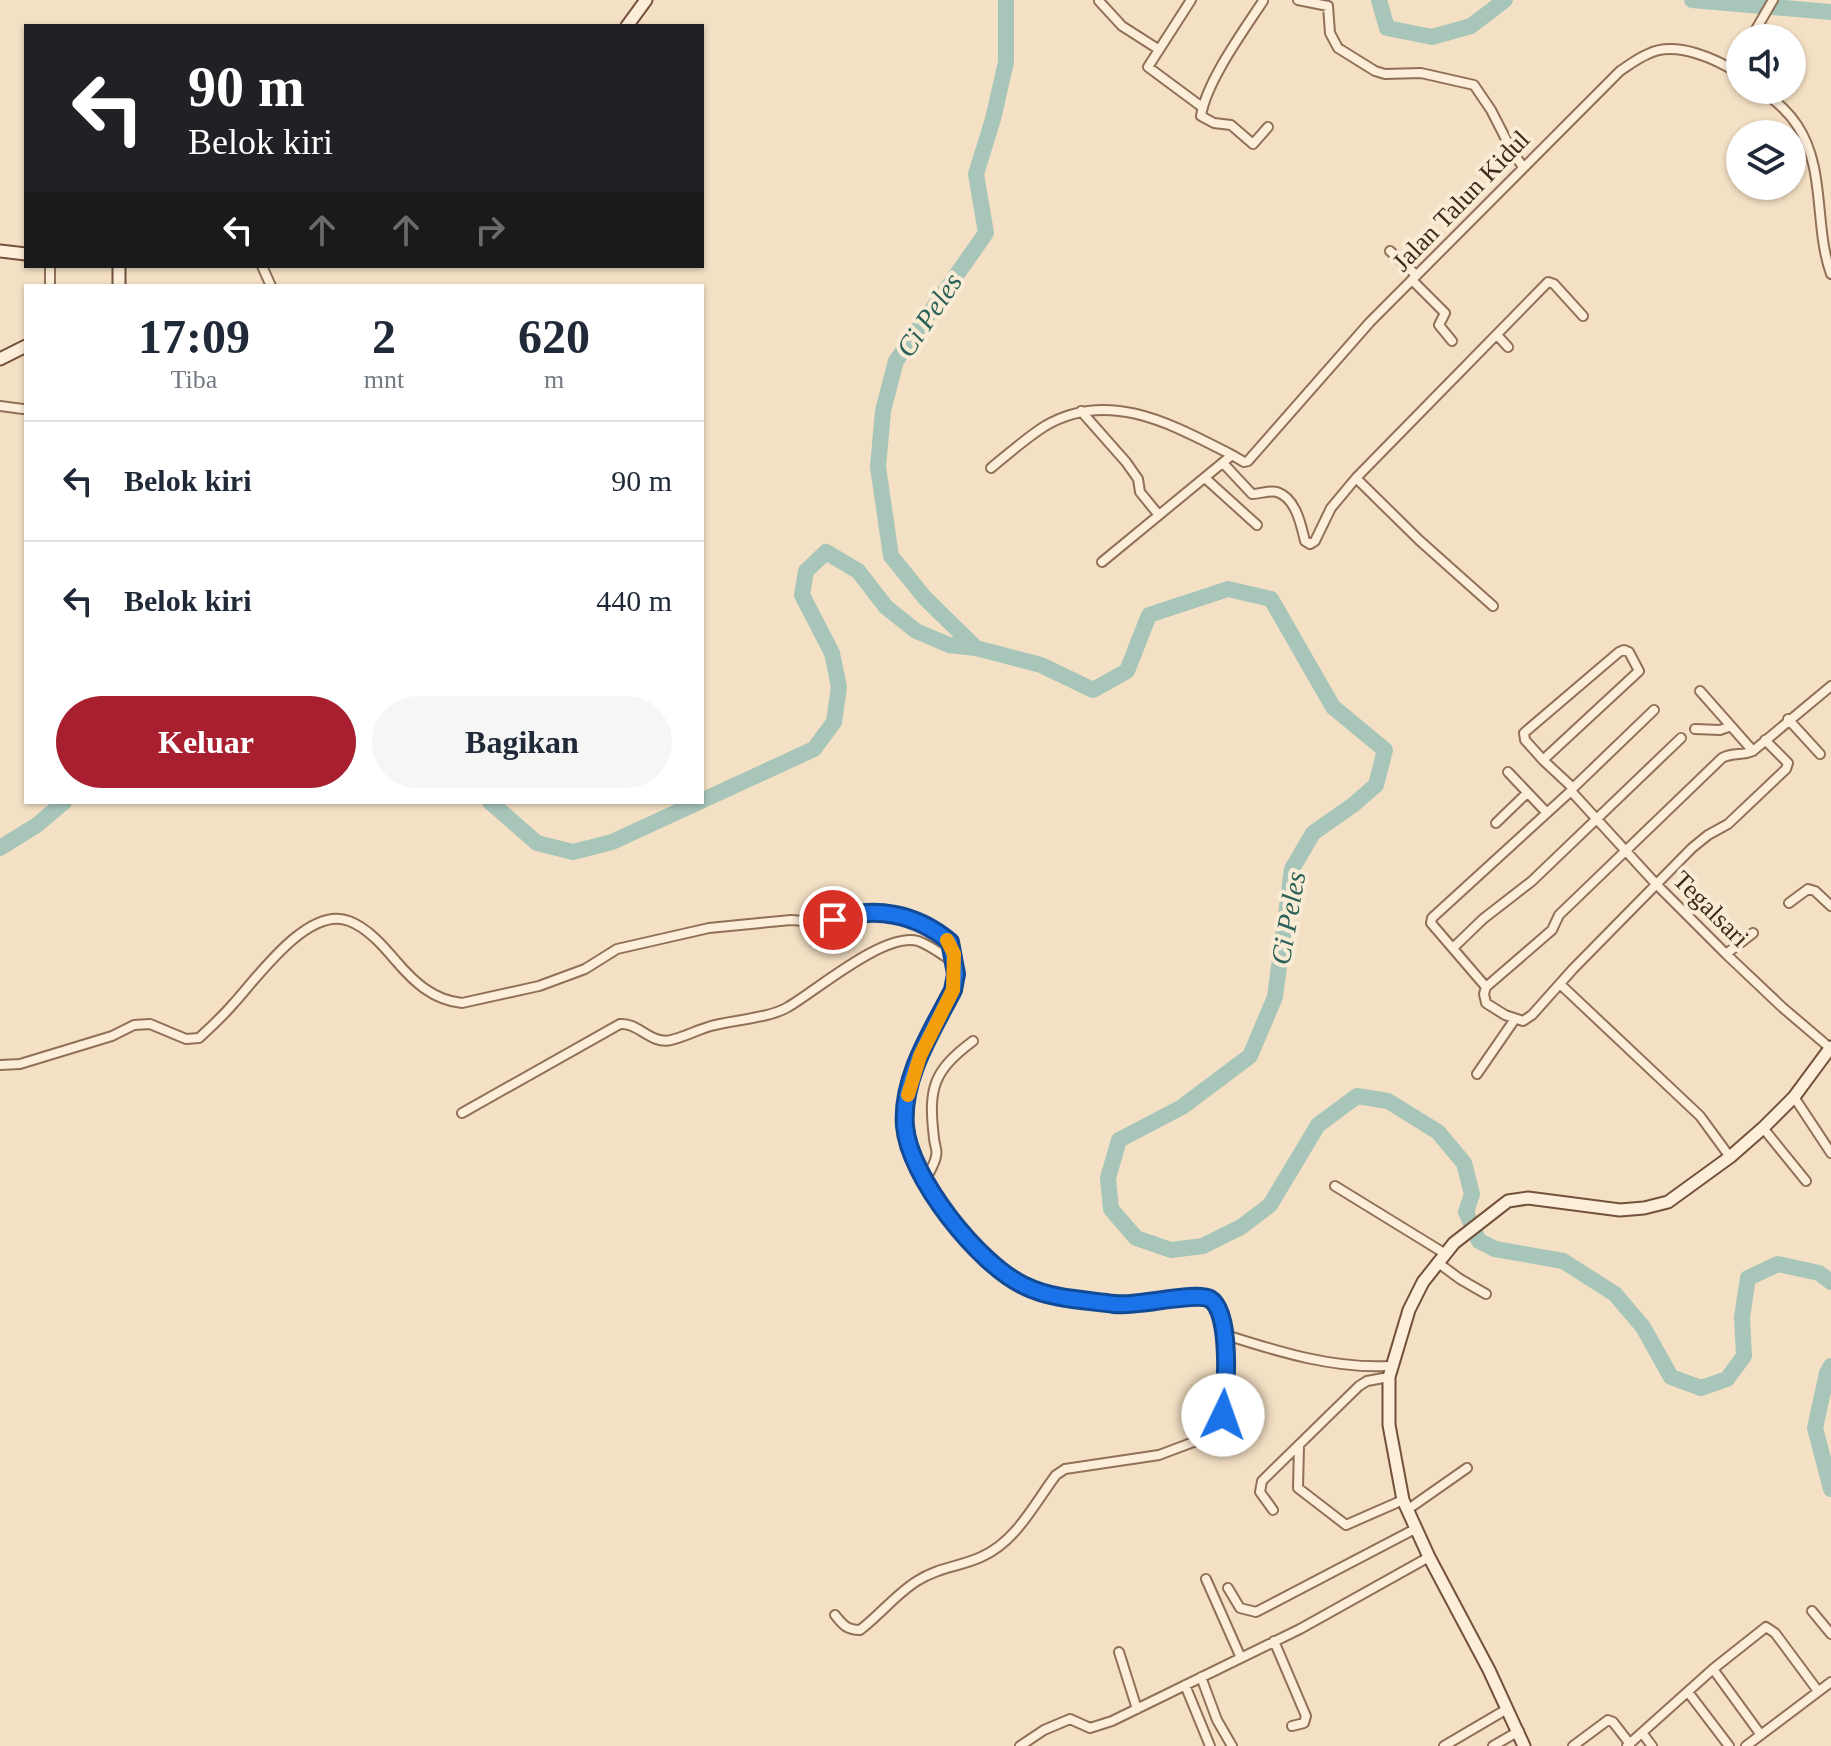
<!DOCTYPE html>
<html lang="id">
<style>
body{margin:0;font-family:"Times New Roman",serif;background:#f6f6f7;color:#1f2937;height:100vh;display:flex;flex-direction:column;font-size:30px;white-space:nowrap}
*{box-sizing:border-box;margin:0}
p{font-size:26px;color:#747a83}
.icon{flex:none;width:44px;height:44px;fill:none;stroke:currentColor;stroke-width:2;stroke-linecap:round;stroke-linejoin:round}
.map{position:relative;flex:1;overflow:hidden}
.side{position:absolute;left:24px;top:284px;width:680px;height:520px;display:flex;flex-direction:column;background:#fff;border-radius:0px;box-shadow:0 2px 6px #0004}
.side>*{flex:none}
.banner{position:absolute;left:24px;top:24px;width:680px;height:244px;border-radius:0px;box-shadow:0 2px 6px #0004;background:#202124;color:#fff;overflow:hidden}
.controls{position:absolute;left:1726px;top:24px;display:grid;gap:16px}
.controls a{display:grid;place-items:center;width:80px;height:80px;border-radius:50%;background:#fff;box-shadow:0 2px 6px #0004;font-size:40px}
.pin{position:absolute;display:grid;place-items:center;width:68px;height:68px;color:#fff;margin:-34px;border:4px solid #fff;border-radius:50%;box-shadow:0 2px 8px #0007}
.me{position:absolute;width:88px;margin:-44px;rotate:3deg;stroke-linejoin:round;filter:drop-shadow(0 0 6px #0008)}
.turn{display:flex;align-items:center;gap:28px;height:168px;padding:0 32px;font-size:36px}
.turn .icon{width:104px;height:104px;stroke-width:2.5}
.turn b{display:block;font-size:56px;line-height:68px}
.lanes{display:flex;align-items:center;height:76px;padding:0 32px;background:#0003;justify-content:center;gap:40px;direction:ltr}
.lanes .off{opacity:.35}
.eta{display:flex;justify-content:space-evenly;align-items:center;height:136px;text-align:center}
.eta b{font-size:48px;font-weight:700;line-height:56px}
.action{display:flex;gap:16px;margin-top:auto;padding:16px 32px}
.action a{flex:1;height:92px;border-radius:48px;background:#a82030;color:#fff;font-size:32px;font-weight:700;line-height:92px;text-align:center}
.action a+a{background:#f6f6f7;color:#1f2937}
ul{padding:0;list-style:none}
li{display:flex;align-items:center;gap:24px;height:120px;padding:0 32px;border-top:2px solid #e0e1e3}
li div{flex:1}
li b{display:block;font-size:30px}
li em{font-style:normal}
.map>svg:first-child{display:block}
.lines{fill:none;stroke-linecap:round;stroke-linejoin:round}
.river{stroke:#a7c6b9;stroke-width:16}
.street-casing{stroke:#917058;stroke-width:12}
.secondary-casing{stroke:#73513b;stroke-width:15}
.street{stroke:#fdeed9;stroke-width:8}
.secondary{stroke:#fdeed9;stroke-width:11}
.route-casing{stroke:#114b97;stroke-width:20}
.route{stroke:#1a73e8;stroke-width:14}
.slow{stroke:#f59e0b;stroke-width:14}
.labels{text-anchor:middle;dominant-baseline:central;stroke-width:8;stroke-linejoin:round;paint-order:stroke}
.street-label{font-size:26px;fill:#402a1d;stroke:#faebd5}
.water-label{font-size:28px;font-style:italic;fill:#2b6158;stroke:#faebd5}
</style>
<div class="map">
<svg width="1831" height="1746" viewBox="0 0 1831 1746">
<rect width="100%" height="100%" fill="#f4e0c4"/>
<g class="lines">
<path class="river" d="M1006 0V62L993 119 976 174 986 233 896 361 883 411 878 467 891 556 925 598 976 648 1041 665 1093 690 1127 671 1149 615 1228 589 1271 599 1333 707 1385 750 1376 785 1353 805 1313 833 1292 869 1275 997 1250 1056 1182 1107 1119 1140 1108 1178 1111 1209 1136 1238 1171 1250 1203 1246 1241 1227 1270 1205 1318 1125 1357 1096 1388 1101 1438 1132 1464 1163 1472 1194 1466 1212 1479 1241 1495 1249 1563 1261 1615 1294 1643 1327 1671 1377 1701 1388 1727 1379 1744 1356 1742 1317 1748 1278 1778 1264 1819 1273 1831 1282
M1379 0 1387 28 1432 37 1471 26 1505 0
M1692 0 1831 12
M490 802 537 843 573 852 612 842 814 749 834 722 839 687 832 653 802 595 806 571 826 552 858 571 886 607 916 631 949 645 976 648
M0 848 37 825 64 802
M1831 1366 1827 1373 1815 1428 1831 1489"/>
<g class="street-casing">
<path id="street" d="M1191 0 1148 67 1202 107
M1298 0 1328 6 1330 33 1338 48 1375 71 1385 74 1421 73 1474 85 1491 110 1512 151 1523 167
M1099 1 1122 26 1158 49
M1263 1C1244 30 1206 82 1201 116L1214 123 1231 125 1253 144 1268 127
M1751 38 1773 0
M1733 70 1740 57
M1762 90C1775 101 1788 111 1797 125 1826 168 1814 227 1831 274
M1390 251 1416 275
M262 266 271 286
M1412 280 1445 313 1439 325 1452 341
M50 286V266
M1497 335 1508 347
M0 406 23 409
M1081 411 1126 462 1138 479 1140 492 1158 514
M1223 463 1252 494C1260 494 1270 490 1277 492 1296 498 1301 525 1305 541L1310 544 1315 541 1331 508 1356 478
M991 468C1008 454 1026 438 1045 426 1109 388 1173 425 1232 455
M1205 478 1257 525
M1102 562 1232 455 1244 462 1248 461 1370 322 1620 71C1629 65 1638 58 1648 54 1676 40 1716 59 1740 74
M1493 606 1419 540 1356 478 1548 282 1554 284 1583 316
M1700 691 1753 751
M1788 719 1820 754
M1695 729 1720 730 1731 726
M1543 760 1525 740 1524 733 1619 652 1624 650 1629 652 1639 671 1543 760 1573 788 1571 791 1656 884 1726 954 1782 1007 1830 1048
M1508 772 1547 813
M1573 788 1654 710
M1571 791 1432 918 1431 923 1486 987 1484 994 1486 1003 1505 1015 1523 1021 1532 1015 1573 969 1692 848 1708 835 1728 824 1786 769 1788 763 1765 740
M1496 823 1527 793
M1789 903 1808 889 1815 891 1831 906
M1453 948 1483 919 1532 881 1681 738
M1726 954 1753 933
M1560 984 1700 1116 1730 1157
M1486 987 1552 930 1559 915 1722 758C1733 752 1743 756 1753 751L1831 686
M0 1065 20 1064 112 1036 134 1025 150 1024 186 1039 199 1038C211 1027 223 1016 234 1003 257 978 308 905 349 921 368 928 384 947 396 961 414 982 433 1000 462 1003L539 986 585 969 617 949 709 928 791 920 817 922 848 914 878 912 921 922 939 933 950 942 954 954 953 990 911 1081 905 1127 916 1159 933 1193 966 1241 1016 1282 1029 1288 1057 1296 1123 1305 1206 1297 1219 1307 1225 1324 1223 1415 1207 1437 1159 1455 1065 1469 1056 1475C1034 1504 1016 1542 981 1557 959 1567 939 1567 917 1581 896 1594 880 1615 860 1630 847 1630 843 1625 835 1615
M1477 1074 1515 1019
M1794 1097 1831 1153
M462 1113 620 1024C638 1022 651 1045 671 1040 684 1037 697 1030 711 1026 733 1020 770 1018 788 1007 816 991 884 932 918 941 930 945 944 956 955 963
M1763 1128 1806 1181
M926 1179C929 1172 935 1164 936 1156 938 1150 934 1144 934 1138 928 1088 933 1071 973 1041
M1335 1186 1444 1253
M1437 1262 1460 1279 1486 1294
M1226 1335C1279 1352 1334 1369 1390 1366
M1299 1446 1298 1488 1346 1525 1403 1500
M1273 1510 1260 1492 1262 1481 1359 1386 1367 1381 1389 1377
M1407 1510 1467 1468
M1206 1579 1241 1658
M1228 1588 1240 1608 1256 1612 1415 1529
M1812 1611 1831 1634
M1274 1641 1306 1716 1304 1723 1292 1726
M1119 1652 1137 1709
M1713 1669 1761 1735
M1201 1677 1217 1720 1232 1746
M1185 1685 1210 1746
M1688 1692 1729 1746
M1643 1734 1652 1746
M1020 1746 1044 1730 1070 1719 1090 1728 1112 1721 1300 1629 1429 1557
M1444 1746 1507 1709
M1493 1746 1519 1731
M1573 1746 1608 1720 1613 1722 1630 1744
M1627 1746 1713 1669 1766 1627 1775 1633 1818 1691
M1746 1746 1831 1682"/>
</g>
<g class="secondary-casing">
<path id="secondary" d="M627 26 646 0
M0 251 26 254
M119 266V286
M0 359 26 346
M1524 1746 1489 1670 1429 1557 1403 1500 1389 1425V1377L1409 1310 1423 1282 1454 1243 1508 1201 1528 1198 1620 1210 1644 1208 1668 1202 1730 1157 1763 1128 1794 1097 1831 1047"/>
</g>
<use href="#street" class="street"/>
<use href="#secondary" class="secondary"/>
</g>
<g class="lines">
<g class="route-casing">
<path id="route" d="M833 920C874 905 917 914 950 942L956 974 953 990C932 1031 901 1078 905 1126 909 1177 979 1265 1025 1286 1051 1299 1085 1300 1114 1304 1137 1307 1196 1291 1210 1299 1232 1312 1226 1391 1223 1415"/>
</g>
<use href="#route" class="route"/>
<path class="slow" d="M908 1095 920 1056 953 990 954 954 947 940"/>
</g>
<g class="labels">
<g class="street-label">
<text transform="translate(1461 201) rotate(-46)">Jalan Talun Kidul</text>
<text transform="translate(1711 909) rotate(45)">Tegalsari</text>
</g>
<g class="water-label">
<text transform="translate(929 315) rotate(-56)">Ci Peles</text>
<text transform="translate(1288 918) rotate(-80)">Ci Peles</text>
</g>
</g>
</svg>
<div class="controls">
<a><svg class="icon" aria-label="sound" viewBox="0 0 24 24"><path d="M4 9h4l5-4v14l-5-4H4zM17 9q2 3 0 6"/></svg></a>
<a><svg class="icon" aria-label="layers" viewBox="0 0 24 24"><path d="M12 4l9 5-9 5-9-5zM3 14l9 5 9-5"/></svg></a>
</div>
<div class="pin" style="left:833px;top:920px;background:#d93025"><svg class="icon" aria-label="arrive" viewBox="0 0 24 24"><path d="M6 21V4h12l-3 4 3 4H6"/></svg></div>
<svg class="me" style="left:1223px;top:1415px" viewBox="-20 -20 40 40"><circle r="19" fill="#fff"/><path d="M0-13L10 11 0 6-10 11z" fill="#1a73e8"/></svg>
<div class="banner">
<div class="turn"><svg class="icon" aria-label="left" viewBox="0 0 24 24"><path d="M17 20v-9H6M10 6l-5 5 5 5"/></svg><div><b>90 m</b>Belok kiri</div></div>
<div class="lanes"><svg class="icon" aria-label="left" viewBox="0 0 24 24"><path d="M17 20v-9H6M10 6l-5 5 5 5"/></svg><svg class="icon off" aria-label="ahead" viewBox="0 0 24 24"><path d="M12 20V5M6 11l6-6 6 6"/></svg><svg class="icon off" aria-label="ahead" viewBox="0 0 24 24"><path d="M12 20V5M6 11l6-6 6 6"/></svg><svg class="icon off" aria-label="right" viewBox="0 0 24 24"><path d="M7 20v-9h11M14 6l5 5-5 5"/></svg></div>
</div>
<section class="side">
<div class="eta">
<div><b>17:09</b><p>Tiba</p></div>
<div><b>2</b><p>mnt</p></div>
<div><b>620</b><p>m</p></div>
</div>
<ul>
<li><svg class="icon" aria-label="left" viewBox="0 0 24 24"><path d="M17 20v-9H6M10 6l-5 5 5 5"/></svg><div><b>Belok kiri</b></div><em>90 m</em></li>
<li><svg class="icon" aria-label="left" viewBox="0 0 24 24"><path d="M17 20v-9H6M10 6l-5 5 5 5"/></svg><div><b>Belok kiri</b></div><em>440 m</em></li>
</ul>
<div class="action"><a>Keluar</a><a>Bagikan</a></div>
</section>
</div>
